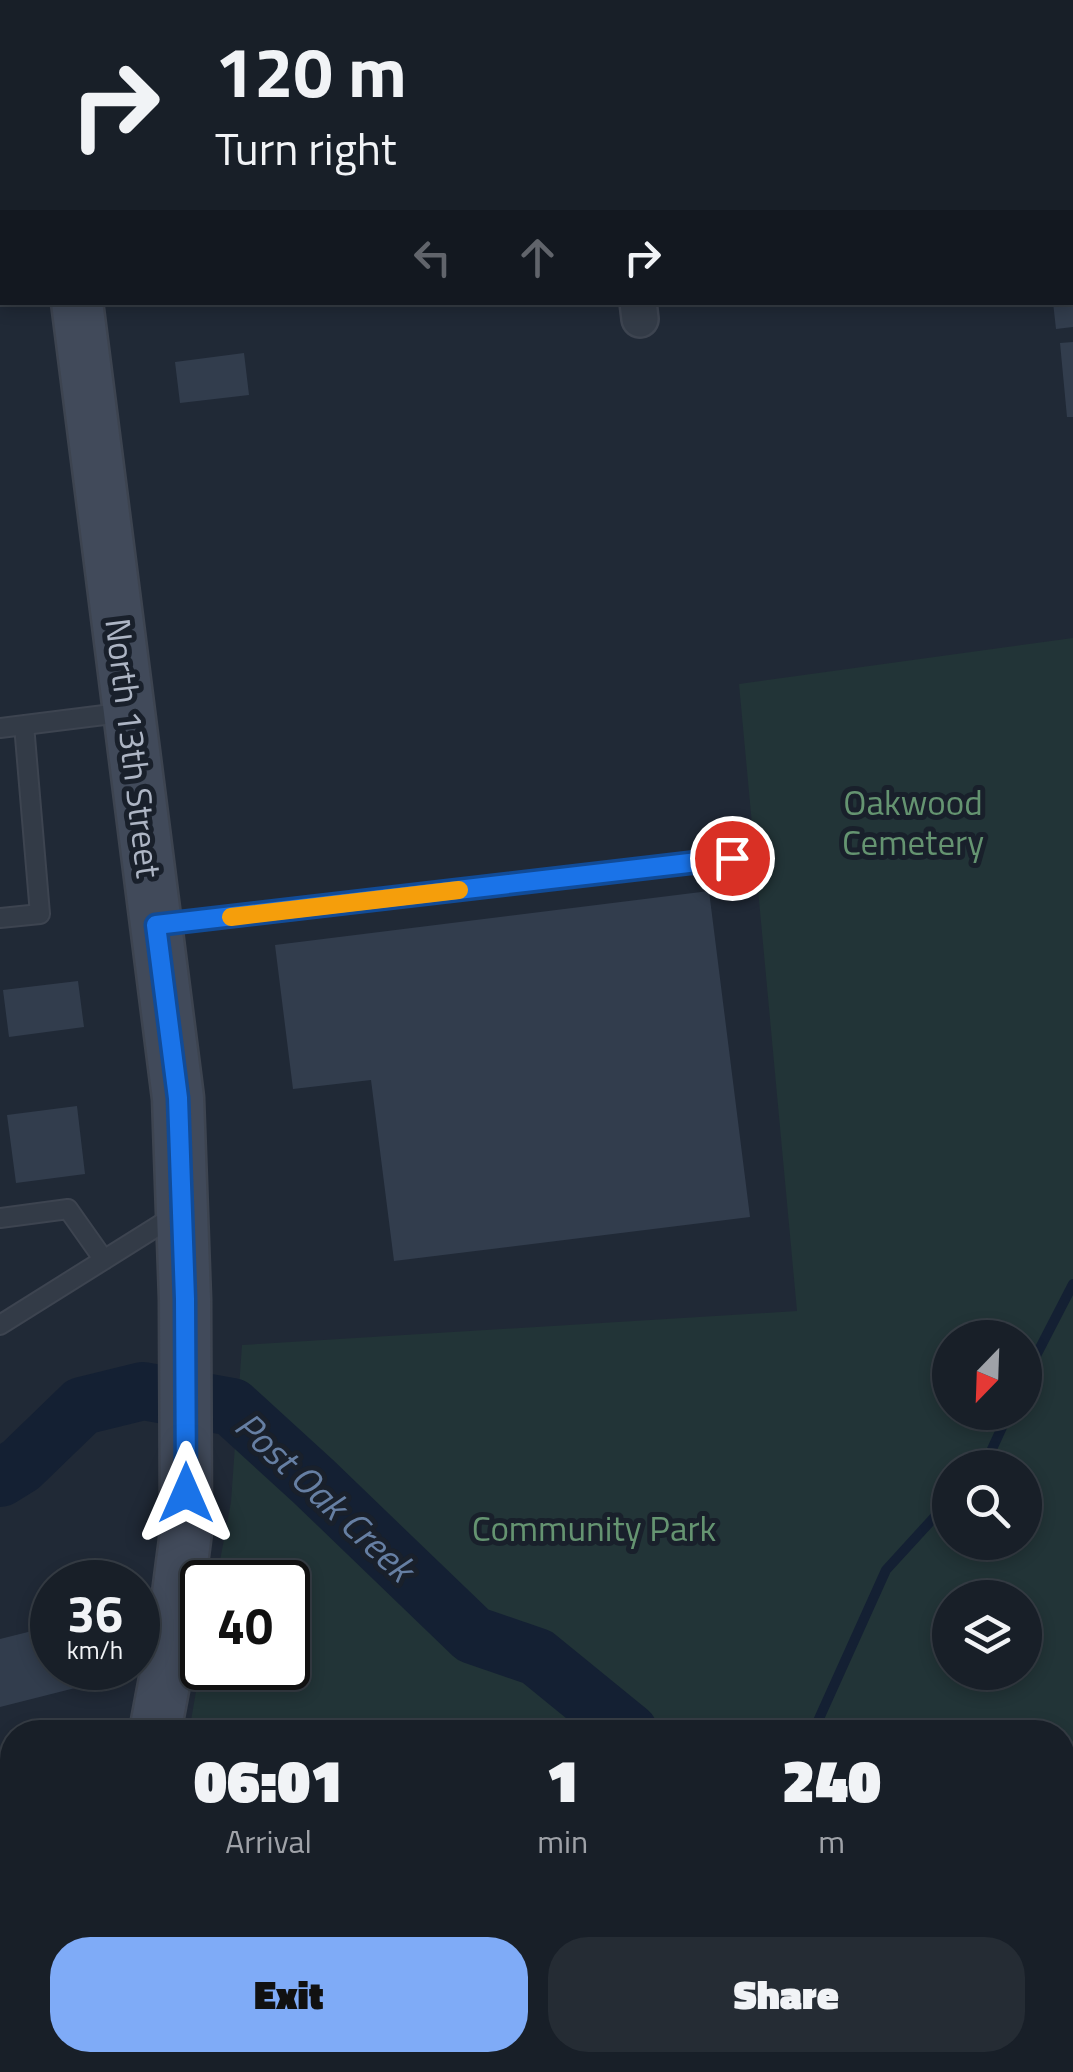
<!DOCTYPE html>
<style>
body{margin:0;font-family:"Titillium Web",sans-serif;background:#252c34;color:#f1f3f6;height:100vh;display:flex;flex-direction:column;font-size:38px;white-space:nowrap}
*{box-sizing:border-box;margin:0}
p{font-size:32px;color:#9fa2a8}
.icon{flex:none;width:55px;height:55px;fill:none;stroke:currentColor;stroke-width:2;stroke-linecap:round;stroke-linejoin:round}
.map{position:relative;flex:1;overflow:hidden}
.details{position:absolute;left:0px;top:1720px;width:1075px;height:352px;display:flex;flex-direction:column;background:#181f28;border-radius:40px 40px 0 0;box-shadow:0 5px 15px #0003,0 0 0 2px #363d45}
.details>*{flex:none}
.guide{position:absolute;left:0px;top:0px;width:1075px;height:305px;box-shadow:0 5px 15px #0003,0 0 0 2px #363d45;background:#181f28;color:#f1f3f6;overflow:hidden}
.needle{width:65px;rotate:203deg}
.fabs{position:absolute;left:932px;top:1320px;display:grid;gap:20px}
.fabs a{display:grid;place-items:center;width:110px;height:110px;border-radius:50%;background:#181f28;box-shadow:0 5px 15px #0003,0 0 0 2px #363d45;font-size:50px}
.speed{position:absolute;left:30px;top:1560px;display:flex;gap:20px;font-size:50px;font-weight:700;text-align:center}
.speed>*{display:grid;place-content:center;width:130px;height:130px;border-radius:50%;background:#181f28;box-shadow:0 5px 15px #0003,0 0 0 2px #363d45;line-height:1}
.speed small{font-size:25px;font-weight:400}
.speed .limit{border:5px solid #111;border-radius:15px;background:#fff;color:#111}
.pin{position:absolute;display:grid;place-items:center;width:85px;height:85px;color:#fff;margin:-42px;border:5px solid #fff;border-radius:50%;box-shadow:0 2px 10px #0007}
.me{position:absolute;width:110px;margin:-55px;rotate:0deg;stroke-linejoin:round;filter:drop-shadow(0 0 8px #0008)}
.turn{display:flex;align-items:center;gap:35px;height:210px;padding:0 50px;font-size:45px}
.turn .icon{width:130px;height:130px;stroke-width:2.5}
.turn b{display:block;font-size:70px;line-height:85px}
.lanes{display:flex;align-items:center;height:95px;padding:0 50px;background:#0003;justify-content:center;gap:50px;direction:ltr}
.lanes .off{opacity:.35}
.eta{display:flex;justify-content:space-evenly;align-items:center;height:170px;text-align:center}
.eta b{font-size:60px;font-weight:800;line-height:70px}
.button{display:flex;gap:20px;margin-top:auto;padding:20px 50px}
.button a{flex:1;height:115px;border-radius:40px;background:#7fabf7;color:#111;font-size:40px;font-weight:800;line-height:115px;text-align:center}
.button a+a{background:#252c34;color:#f1f3f6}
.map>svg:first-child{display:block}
.green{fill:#223437;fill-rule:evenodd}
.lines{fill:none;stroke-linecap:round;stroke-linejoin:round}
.stream{stroke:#142033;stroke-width:10}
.river{stroke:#142033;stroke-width:58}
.building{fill:#323d4d}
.lane-casing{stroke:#3d4450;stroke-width:22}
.street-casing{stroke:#3d4450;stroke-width:40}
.secondary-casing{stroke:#3d4450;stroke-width:55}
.lane{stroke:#333b47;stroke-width:18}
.street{stroke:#333b47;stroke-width:35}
.secondary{stroke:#414a5a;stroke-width:50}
.route-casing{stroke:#114b97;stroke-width:25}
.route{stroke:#1a73e8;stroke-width:18}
.slow{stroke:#f59e0b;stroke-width:18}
.labels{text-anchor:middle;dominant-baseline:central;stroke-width:10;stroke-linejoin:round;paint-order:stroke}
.street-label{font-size:35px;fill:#adb5c4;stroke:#19202b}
.park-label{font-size:35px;fill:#659471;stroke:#19202b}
.water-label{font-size:38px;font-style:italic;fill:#667fa3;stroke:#19202b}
</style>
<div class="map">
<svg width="1073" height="2072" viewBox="0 0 1073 2072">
<rect width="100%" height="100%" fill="#202936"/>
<path class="green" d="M1073 638V2072H353L304 2060H1062V1732H189L202 1657V1668H288V1582H216L231 1502 242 1345 797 1311 739 684ZM950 1338H1025V1412H950ZM950 1468H1025V1542H950ZM950 1598H1025V1672H950Z"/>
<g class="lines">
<path class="stream" d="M1025 1377 1073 1284
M980 1468 987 1460 1009 1412
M813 1732 886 1570 950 1500"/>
<path class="river" d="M0 1478 21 1465 82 1406 143 1391 232 1407 313 1481 473 1635 537 1657 629 1732
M920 2060 931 2072"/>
</g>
<path class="building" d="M1053 302H1073V327L1056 329Z
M1073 342V417H1067L1060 343Z
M244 353 249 395 180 403 175 362Z
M709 891 750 1217 394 1261 371 1080 293 1089 275 945Z
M78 981 84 1027 9 1037 3 990Z
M77 1106 85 1174 16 1183 7 1115Z
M52 1626V1668H78L83 1686 0 1707V1639Z"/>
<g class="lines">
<g class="lane-casing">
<path id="lane" d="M0 728 128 712
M0 918 40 914 24 725
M157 925 732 858
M0 1218 68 1209 104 1260
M0 1325 177 1214
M284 2060 285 2072"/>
</g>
<g class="street-casing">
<path id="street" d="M601 0V2
M638 302 640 319"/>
</g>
<g class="secondary-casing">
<path id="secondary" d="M38 0 39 2
M77 302 178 1098 185 1299 186 1532 171 1647 155 1732
M0 1966 12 1964
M488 2060 531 2072
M88 2072 90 2060"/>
</g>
<use href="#lane" class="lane"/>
<use href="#street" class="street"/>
<use href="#secondary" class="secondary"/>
</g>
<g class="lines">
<g class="route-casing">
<path id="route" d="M186 1493 185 1299 178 1098 156 925 732 858"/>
</g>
<use href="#route" class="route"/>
<path class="slow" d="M231 917 459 890"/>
</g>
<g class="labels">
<g class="street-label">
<text transform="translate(134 748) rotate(83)">North 13th Street</text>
</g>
<g class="park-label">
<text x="913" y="802">Oakwood<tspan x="913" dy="40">Cemetery</tspan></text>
<text x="594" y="1528">Community Park</text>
</g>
<g class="water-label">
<text transform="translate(325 1496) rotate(43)">Post Oak Creek</text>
</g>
</g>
</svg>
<div class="fabs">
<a><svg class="needle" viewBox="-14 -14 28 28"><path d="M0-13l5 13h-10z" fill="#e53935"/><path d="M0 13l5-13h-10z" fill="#9fa2a8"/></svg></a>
<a><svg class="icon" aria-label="search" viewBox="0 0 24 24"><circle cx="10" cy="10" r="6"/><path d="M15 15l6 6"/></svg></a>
<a><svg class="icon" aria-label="layers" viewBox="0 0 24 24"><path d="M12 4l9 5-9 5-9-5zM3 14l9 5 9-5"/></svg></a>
</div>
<div class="speed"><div>36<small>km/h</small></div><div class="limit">40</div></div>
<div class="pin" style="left:732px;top:858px;background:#d93025"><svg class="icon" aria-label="arrive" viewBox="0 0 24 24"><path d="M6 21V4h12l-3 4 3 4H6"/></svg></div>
<svg class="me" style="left:186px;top:1493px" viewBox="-20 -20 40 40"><path d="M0-17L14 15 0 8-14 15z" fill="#1a73e8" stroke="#fff" stroke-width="4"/></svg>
<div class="guide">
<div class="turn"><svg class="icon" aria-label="right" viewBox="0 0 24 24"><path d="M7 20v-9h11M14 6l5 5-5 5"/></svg><div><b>120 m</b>Turn right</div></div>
<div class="lanes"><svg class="icon off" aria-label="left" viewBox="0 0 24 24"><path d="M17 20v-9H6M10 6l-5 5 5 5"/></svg><svg class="icon off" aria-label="ahead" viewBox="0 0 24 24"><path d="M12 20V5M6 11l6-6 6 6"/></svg><svg class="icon" aria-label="right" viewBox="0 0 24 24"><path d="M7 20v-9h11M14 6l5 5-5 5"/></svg></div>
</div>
<section class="details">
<div class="eta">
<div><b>06:01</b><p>Arrival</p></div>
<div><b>1</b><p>min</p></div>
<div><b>240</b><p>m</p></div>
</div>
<div class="button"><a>Exit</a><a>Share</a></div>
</section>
</div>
